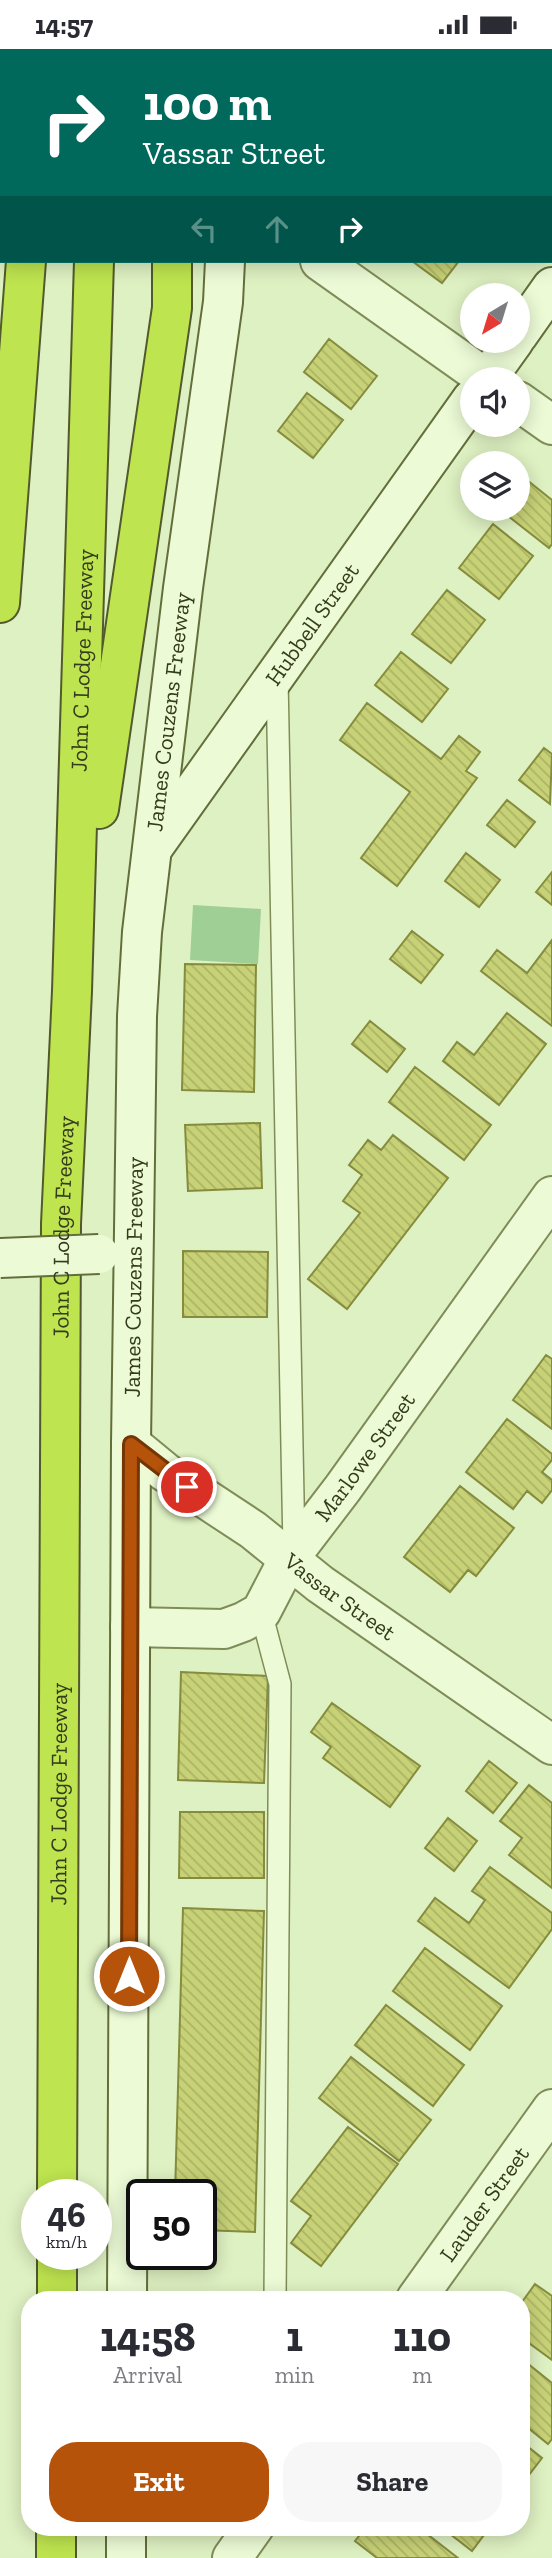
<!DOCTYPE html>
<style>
body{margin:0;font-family:"Zilla Slab",serif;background:#f7f7f7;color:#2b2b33;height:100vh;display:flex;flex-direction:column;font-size:26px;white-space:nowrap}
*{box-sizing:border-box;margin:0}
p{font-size:23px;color:#7c7c81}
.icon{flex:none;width:38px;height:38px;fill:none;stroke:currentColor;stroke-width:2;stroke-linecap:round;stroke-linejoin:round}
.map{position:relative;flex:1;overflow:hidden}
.panel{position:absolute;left:21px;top:2242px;width:509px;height:245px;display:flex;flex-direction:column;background:#fff;border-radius:28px;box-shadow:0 4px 18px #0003}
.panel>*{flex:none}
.banner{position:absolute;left:0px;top:0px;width:553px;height:214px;box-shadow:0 4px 18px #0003;background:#00695c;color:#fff;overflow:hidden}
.needle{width:46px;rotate:218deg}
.controls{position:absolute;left:460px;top:234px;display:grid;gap:14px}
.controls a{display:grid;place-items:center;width:70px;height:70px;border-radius:50%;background:#fff;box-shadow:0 4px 18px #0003;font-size:35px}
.speed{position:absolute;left:21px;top:2130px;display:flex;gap:14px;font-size:35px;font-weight:700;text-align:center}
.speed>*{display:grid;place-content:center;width:91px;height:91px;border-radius:50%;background:#fff;box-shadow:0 4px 18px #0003;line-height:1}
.speed small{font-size:18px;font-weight:400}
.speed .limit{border:4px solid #111;border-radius:10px;background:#fff;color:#111}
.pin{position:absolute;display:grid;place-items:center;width:60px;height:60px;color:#fff;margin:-30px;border:4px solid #fff;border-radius:50%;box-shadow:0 2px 7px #0007}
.me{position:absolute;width:77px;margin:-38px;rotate:0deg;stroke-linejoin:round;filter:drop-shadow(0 0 5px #0008)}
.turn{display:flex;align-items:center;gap:24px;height:147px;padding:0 28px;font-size:32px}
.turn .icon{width:91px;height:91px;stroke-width:2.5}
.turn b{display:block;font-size:49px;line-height:60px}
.lanes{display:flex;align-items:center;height:66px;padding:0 28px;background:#0003;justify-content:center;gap:35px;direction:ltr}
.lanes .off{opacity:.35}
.eta{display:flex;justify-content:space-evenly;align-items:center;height:119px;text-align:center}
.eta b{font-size:42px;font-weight:700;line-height:49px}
.primary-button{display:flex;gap:14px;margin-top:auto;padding:14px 28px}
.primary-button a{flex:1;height:80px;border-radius:28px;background:#b45309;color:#fff;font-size:28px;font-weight:700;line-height:80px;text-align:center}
.primary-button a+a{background:#f7f7f7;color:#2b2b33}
.status{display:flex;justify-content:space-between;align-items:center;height:49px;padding:0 35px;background:#fff;direction:ltr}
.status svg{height:19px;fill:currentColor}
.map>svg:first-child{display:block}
.green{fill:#a0cf96}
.building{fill:url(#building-back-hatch);stroke:#858c3d;stroke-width:2}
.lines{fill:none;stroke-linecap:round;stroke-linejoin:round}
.lane-casing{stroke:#808c58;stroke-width:24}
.street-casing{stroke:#808c58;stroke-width:42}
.secondary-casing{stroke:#646e3b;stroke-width:42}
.highway-casing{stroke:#52592d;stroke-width:42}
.lane{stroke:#ecfbd6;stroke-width:21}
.street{stroke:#ecfbd6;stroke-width:38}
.secondary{stroke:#ecfbd6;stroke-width:38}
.highway{stroke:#bee44f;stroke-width:38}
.secondary-bridge-casing{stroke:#646e3b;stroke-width:42;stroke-linecap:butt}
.secondary-bridge{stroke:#ecfbd6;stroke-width:38}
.route-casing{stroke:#753606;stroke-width:18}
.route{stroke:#b45309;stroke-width:12}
.labels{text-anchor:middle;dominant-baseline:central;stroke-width:7;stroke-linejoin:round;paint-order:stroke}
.street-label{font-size:23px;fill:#353b1d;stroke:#e8f7d3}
</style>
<div class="status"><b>14:57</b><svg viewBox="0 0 49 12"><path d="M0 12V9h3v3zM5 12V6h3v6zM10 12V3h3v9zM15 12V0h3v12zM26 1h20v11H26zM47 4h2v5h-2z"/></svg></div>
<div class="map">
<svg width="552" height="2509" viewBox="0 0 552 2509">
<defs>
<pattern id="building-back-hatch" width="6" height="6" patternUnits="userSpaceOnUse" patternTransform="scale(1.75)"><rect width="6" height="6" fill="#c7d176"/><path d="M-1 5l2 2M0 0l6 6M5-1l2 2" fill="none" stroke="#acb466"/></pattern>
</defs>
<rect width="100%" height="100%" fill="#def1c2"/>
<path class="green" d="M193 856 261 860 258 915 190 911Z"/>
<path class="building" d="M412 212H459L442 234Z
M329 290 377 327 351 360 304 323Z
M307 344 343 371 313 409 278 382Z
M527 431 552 451V495L549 499 503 463 505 460H518V443Z
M493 475 533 507 499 550 459 519Z
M447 541 485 571 451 614 412 585Z
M401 603 448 640 422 673 375 636Z
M367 654 441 710 459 687 480 703 466 722 477 729 397 837 361 809 410 743 340 691Z
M544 699 552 705 550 755 519 731Z
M507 751 535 773 515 798 487 776Z
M466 804 500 831 479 858 445 832Z
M552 823V856L536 843Z
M412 882 443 906 421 934 390 910Z
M552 891V977L481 922 497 901 527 924Z
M185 915 256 916 254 1043 182 1041Z
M507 964 546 995 499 1056 443 1012 457 993 474 1006Z
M370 972 405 1000 387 1023 352 995Z
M415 1018 491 1076 464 1111 389 1053Z
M260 1074 262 1139 188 1142 185 1076Z
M393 1086 448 1129 347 1260 308 1230 360 1164 343 1152 362 1126 349 1116 368 1091 381 1101Z
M183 1202 268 1203 267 1268H183Z
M546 1306 552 1310V1380L513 1351Z
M507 1370 552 1405V1411L542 1423 552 1431V1441L542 1454 527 1442 513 1460 466 1423Z
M460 1437 514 1479 476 1527 468 1521 450 1543 404 1508Z
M181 1623 268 1627 264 1734 178 1731Z
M332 1654 420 1717 390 1758 323 1709 331 1698 311 1683Z
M489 1712 517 1734 493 1764 466 1742Z
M529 1736 552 1754V1839L509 1806 522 1789 500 1772Z
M180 1763H264V1829H179Z
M448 1769 477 1792 454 1822 425 1799Z
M490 1818 552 1864V1880L509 1939 418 1872 435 1849 469 1874 485 1851 472 1842Z
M183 1859 264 1862 255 2183 201 2181V2146H175Z
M425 1899 502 1957 470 2001 393 1942Z
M386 1956 464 2016 433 2057 355 1996Z
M351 2008 431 2071 399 2112 319 2049Z
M348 2078 398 2115 321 2217 291 2194 311 2167 291 2152Z
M535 2235 552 2247V2311L522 2289V2253Z
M522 2310 552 2334V2390L548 2395 522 2374Z
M522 2393 542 2409 522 2435Z
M366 2478H418L458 2509H377L355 2492Z
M441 2478H490L472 2502Z"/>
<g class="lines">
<g class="lane-casing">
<path id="lane" d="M277 629 294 1500
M261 1563 280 1635 275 2250"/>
</g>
<g class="street-casing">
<g id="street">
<path d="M320 212 488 331"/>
<path d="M518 352 552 376"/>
<path id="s1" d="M131 1395 165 1423 253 1481 320 1535 552 1696"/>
<path id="s2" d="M130 1578 224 1580 243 1573 261 1563 288 1511 343 1439 552 1147"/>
<path id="s3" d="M416 2250 552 2060"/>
<path d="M232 2509 254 2478"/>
</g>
</g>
<g class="secondary-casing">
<g id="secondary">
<path d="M230 2V0"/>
<path d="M518 286 552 238"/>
<path d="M486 331 514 292"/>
<path id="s4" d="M155 796 472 350"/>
<path id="s5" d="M127 2250 131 1395 137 967 142 883 183 539 223 253 225 212"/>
<path d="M126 2509V2478"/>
</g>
</g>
<g class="highway-casing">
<g id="highway">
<path d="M42 2V0"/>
<path d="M101 2V0"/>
<path d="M175 2V0"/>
<path d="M0 554 26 212"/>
<path d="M99 760 172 259V212"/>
<path id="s6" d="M57 2146 61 1175 72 942 94 212"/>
<path d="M57 2250V2205"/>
<path d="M56 2509V2478"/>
</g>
</g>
<use href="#lane" class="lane"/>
<use href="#street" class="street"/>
<use href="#secondary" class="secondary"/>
<use href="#highway" class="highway"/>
<g class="secondary-bridge-casing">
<path id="secondary-bridge" d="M0 1209 99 1205"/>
</g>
<use href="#secondary-bridge" class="secondary-bridge"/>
</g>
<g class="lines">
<g class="route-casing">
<path id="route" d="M129 1927 131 1395 187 1438"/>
</g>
<use href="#route" class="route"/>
</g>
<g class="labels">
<g class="street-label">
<text stroke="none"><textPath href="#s4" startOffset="271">Hubbell Street</textPath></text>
<text stroke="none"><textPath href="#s6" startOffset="1535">John C Lodge Freeway</textPath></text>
<text stroke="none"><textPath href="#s5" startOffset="1589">James Couzens Freeway</textPath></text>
<text stroke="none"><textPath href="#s6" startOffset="968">John C Lodge Freeway</textPath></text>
<text stroke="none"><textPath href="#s5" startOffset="1022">James Couzens Freeway</textPath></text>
<text stroke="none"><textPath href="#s2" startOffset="322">Marlowe Street</textPath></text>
<text stroke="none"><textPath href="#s1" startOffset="259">Vassar Street</textPath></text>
<text stroke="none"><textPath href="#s6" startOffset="401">John C Lodge Freeway</textPath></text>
<text stroke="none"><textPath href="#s3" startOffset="117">Lauder Street</textPath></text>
</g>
</g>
</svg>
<div class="controls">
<a><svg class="needle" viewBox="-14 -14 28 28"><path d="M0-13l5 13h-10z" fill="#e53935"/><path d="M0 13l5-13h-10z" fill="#7c7c81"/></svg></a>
<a><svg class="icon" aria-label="sound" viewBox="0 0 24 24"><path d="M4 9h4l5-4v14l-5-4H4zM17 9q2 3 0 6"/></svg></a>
<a><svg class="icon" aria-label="layers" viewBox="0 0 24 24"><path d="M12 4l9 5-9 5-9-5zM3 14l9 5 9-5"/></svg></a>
</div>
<div class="speed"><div>46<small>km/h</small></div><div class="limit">50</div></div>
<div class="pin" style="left:187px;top:1438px;background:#d93025"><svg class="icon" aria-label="arrive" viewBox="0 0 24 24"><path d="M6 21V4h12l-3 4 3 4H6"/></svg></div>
<svg class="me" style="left:129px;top:1927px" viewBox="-20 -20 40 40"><circle r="17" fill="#b45309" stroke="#fff" stroke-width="3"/><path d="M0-11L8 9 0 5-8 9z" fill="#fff"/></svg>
<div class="banner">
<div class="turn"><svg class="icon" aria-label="right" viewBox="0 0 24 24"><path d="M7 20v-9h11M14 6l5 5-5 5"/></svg><div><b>100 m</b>Vassar Street</div></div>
<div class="lanes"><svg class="icon off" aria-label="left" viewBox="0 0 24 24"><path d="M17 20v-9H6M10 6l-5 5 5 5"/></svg><svg class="icon off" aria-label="ahead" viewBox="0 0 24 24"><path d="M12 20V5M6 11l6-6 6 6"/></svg><svg class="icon" aria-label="right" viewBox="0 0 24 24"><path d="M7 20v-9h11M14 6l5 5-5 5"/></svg></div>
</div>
<section class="panel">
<div class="eta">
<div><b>14:58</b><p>Arrival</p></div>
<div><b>1</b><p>min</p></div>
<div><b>110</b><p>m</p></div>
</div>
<div class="primary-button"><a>Exit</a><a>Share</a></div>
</section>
</div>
